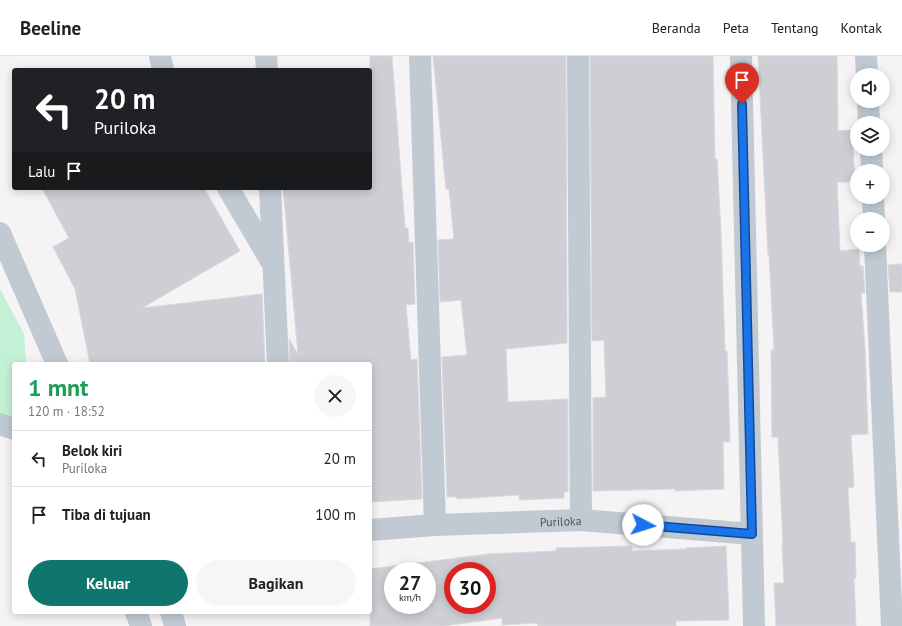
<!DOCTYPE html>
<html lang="id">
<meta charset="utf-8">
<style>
body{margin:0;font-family:"PT Sans",sans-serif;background:#f6f6f6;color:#222;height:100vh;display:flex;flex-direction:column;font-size:15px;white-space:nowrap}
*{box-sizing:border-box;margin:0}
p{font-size:13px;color:#767676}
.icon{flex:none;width:22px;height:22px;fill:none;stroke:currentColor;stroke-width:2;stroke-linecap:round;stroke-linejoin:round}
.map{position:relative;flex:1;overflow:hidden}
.side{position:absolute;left:12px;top:306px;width:360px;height:252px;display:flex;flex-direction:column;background:#fff;border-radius:4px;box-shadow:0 2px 10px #0003}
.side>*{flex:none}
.top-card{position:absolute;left:12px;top:12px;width:360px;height:122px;border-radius:4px;box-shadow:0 2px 10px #0003;background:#202124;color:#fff;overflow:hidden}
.fabs{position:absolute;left:850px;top:12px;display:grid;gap:8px}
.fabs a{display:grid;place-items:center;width:40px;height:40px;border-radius:50%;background:#fff;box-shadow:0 2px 10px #0003;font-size:20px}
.speed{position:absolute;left:384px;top:506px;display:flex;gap:8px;font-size:20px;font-weight:700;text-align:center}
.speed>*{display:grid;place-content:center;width:52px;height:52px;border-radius:50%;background:#fff;box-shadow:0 2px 10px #0003;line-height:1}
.speed small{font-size:10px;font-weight:400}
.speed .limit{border:6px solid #d22;background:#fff;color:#111}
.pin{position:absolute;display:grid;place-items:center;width:34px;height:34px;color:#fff;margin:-41px -17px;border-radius:50% 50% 50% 0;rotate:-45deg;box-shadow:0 0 4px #0007}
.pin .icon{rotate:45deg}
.me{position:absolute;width:44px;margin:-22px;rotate:95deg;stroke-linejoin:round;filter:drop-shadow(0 0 3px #0008)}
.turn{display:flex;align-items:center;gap:14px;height:84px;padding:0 16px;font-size:18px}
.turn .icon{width:52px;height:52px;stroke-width:2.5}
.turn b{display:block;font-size:28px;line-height:34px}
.then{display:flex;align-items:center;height:38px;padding:0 16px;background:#0003;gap:8px;font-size:15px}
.round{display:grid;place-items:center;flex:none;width:42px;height:42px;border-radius:21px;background:#f6f6f6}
.overview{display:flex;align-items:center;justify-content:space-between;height:68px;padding:0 16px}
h1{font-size:24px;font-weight:800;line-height:30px;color:#1e9e55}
.cta{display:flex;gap:8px;margin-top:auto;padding:8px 16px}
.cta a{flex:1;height:46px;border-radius:24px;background:#0f766e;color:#fff;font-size:16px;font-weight:800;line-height:46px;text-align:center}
.cta a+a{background:#f6f6f6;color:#222}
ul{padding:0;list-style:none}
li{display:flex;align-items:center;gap:12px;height:56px;padding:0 16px;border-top:1px solid #e0e0e0}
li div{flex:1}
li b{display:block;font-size:15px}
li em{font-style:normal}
header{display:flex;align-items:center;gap:24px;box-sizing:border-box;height:56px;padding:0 20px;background:#fff;border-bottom:1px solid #e0e0e0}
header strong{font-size:19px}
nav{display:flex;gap:22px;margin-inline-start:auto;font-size:14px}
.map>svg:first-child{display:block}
.green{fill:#c3f1d5}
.building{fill:#cdcfd5;stroke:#d7d9de;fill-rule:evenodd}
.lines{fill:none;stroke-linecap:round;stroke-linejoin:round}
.street{stroke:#c1cad2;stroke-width:22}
.route-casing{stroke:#114b97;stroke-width:10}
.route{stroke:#1a73e8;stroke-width:7}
.labels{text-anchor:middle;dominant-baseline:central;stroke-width:4;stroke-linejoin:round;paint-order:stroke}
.street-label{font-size:12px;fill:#4a5661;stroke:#fff}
</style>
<header>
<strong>Beeline</strong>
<nav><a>Beranda</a><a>Peta</a><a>Tentang</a><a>Kontak</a></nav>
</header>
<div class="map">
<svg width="902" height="570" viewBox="0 0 902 570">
<rect width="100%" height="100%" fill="#f5f3f3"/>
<path class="green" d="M0 233 24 278 26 308H14V381L0 376Z"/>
<path class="building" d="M370 0H392L405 172H408L409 187 413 186 415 248 406 249 411 304 417 303 422 443 370 446V308H290L289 283 298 298 283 132H370Z
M433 0H566L567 287 506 293 508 346 568 343V436H564V442L519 444V439L457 443V441H447L442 301 467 299 461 244 440 246 438 184 454 183 449 133H446Z
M590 0H713L715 103H717L721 175 725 295H727L730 382V386H723L724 433 675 435V433L593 435V342L606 341 604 284 592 285Z
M758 0H837L838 75 852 74 855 126H837L840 195 859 193 860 210H863L865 237H861L865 292 868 378 851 379 854 431 848 432 851 486H855L856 522H854L856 570H776L774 527H784L782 489H783L778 381H772L771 294H774L769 199H768Z
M42 132H204L240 195 142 252 262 238 265 308H90L75 233 53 191 69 182Z
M902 208V236H890L888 209Z
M632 490V495L686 493V492L726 490 729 564 676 565V570H538L537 567 502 569V562L443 570H370V513L489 498 556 495V492ZM393 515H427V549H393ZM453 515H487V549H453Z"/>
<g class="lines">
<g class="street">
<path d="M160 0 163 14"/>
<path d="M266 0 267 14"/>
<path d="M420 0 435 469"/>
<path d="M578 0 581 464"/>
<path d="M741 0 754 570"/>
<path d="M866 0 867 19"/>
<path d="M868 45 869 67"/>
<path d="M871 93 872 115"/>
<path d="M228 132 271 205"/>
<path d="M270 132 278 308"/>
<path d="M873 141 874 163"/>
<path d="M0 177 57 308"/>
<path d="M875 189 892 570"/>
<path d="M0 368 14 373"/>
<path id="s1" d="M370 474 435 469 581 464 752 478"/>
<path d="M136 556 141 570"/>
<path d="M171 556 175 570"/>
</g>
</g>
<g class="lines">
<g class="route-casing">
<path id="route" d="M643 469 752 478 742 48"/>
</g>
<use href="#route" class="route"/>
</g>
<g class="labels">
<g class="street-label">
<text stroke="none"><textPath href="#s1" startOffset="191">Puriloka</textPath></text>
</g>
</g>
</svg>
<div class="fabs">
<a><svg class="icon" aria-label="sound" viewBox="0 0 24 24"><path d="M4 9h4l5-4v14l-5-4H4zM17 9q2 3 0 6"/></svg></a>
<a><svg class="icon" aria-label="layers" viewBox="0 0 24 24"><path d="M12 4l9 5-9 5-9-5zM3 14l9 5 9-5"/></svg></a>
<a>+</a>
<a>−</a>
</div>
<div class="speed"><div>27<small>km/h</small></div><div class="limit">30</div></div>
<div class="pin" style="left:742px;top:48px;background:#d93025"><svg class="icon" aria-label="arrive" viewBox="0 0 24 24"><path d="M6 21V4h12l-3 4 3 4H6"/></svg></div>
<svg class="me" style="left:643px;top:469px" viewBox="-20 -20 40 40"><circle r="19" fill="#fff"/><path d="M0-13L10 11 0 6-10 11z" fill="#1a73e8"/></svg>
<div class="top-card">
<div class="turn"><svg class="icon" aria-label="left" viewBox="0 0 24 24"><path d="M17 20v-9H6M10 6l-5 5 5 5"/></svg><div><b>20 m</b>Puriloka</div></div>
<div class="then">Lalu<svg class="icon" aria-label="arrive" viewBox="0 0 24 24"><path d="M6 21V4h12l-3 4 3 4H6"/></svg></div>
</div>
<section class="side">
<div class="overview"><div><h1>1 mnt</h1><p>120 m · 18:52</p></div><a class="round"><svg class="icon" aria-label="close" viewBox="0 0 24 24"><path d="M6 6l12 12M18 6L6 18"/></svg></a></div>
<ul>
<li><svg class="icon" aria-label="left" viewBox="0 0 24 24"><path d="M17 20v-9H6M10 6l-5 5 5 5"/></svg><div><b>Belok kiri</b><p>Puriloka</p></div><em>20 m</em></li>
<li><svg class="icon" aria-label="arrive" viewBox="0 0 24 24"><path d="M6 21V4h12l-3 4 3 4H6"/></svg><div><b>Tiba di tujuan</b></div><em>100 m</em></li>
</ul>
<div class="cta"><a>Keluar</a><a>Bagikan</a></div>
</section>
</div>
